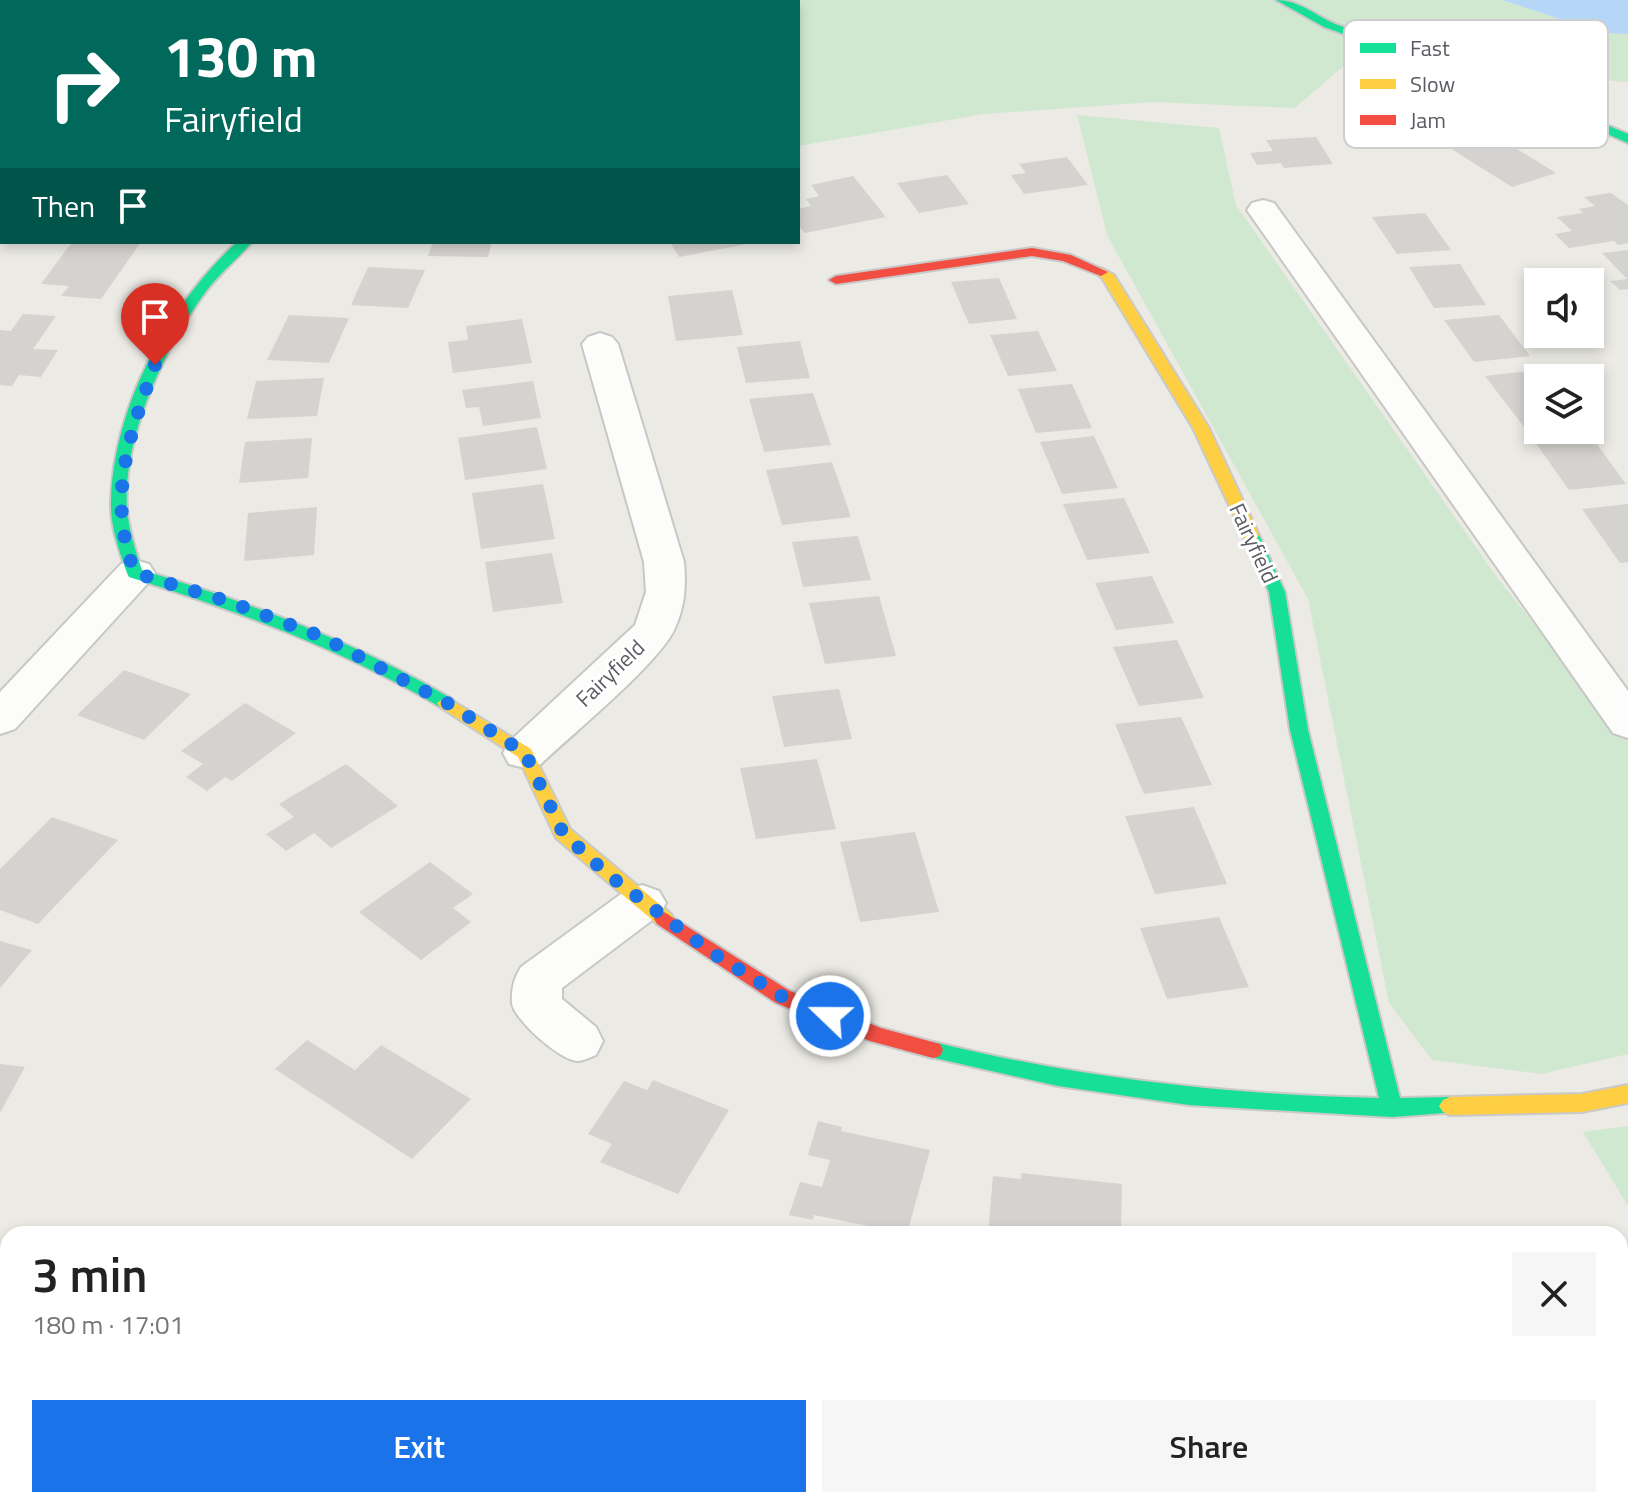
<!DOCTYPE html>
<meta charset="utf-8">
<style>
body{margin:0;font-family:"Titillium Web",sans-serif;background:#f6f6f6;color:#222;height:100vh;display:flex;flex-direction:column;font-size:30px;white-space:nowrap}
*{box-sizing:border-box;margin:0}
p{font-size:26px;color:#767676}
.icon{flex:none;width:44px;height:44px;fill:none;stroke:currentColor;stroke-width:2;stroke-linecap:round;stroke-linejoin:round}
.map{position:relative;flex:1;overflow:hidden}
.drawer{position:absolute;left:0px;top:1226px;width:1628px;height:282px;display:flex;flex-direction:column;background:#fff;border-radius:24px 24px 0 0;box-shadow:0 4px 12px #0003}
.drawer>*{flex:none}
.guide{position:absolute;left:0px;top:0px;width:800px;height:244px;box-shadow:0 4px 12px #0003;background:#00695c;color:#fff;overflow:hidden}
.tools{position:absolute;left:1524px;top:268px;display:grid;gap:16px}
.tools a{display:grid;place-items:center;width:80px;height:80px;border-radius:0px;background:#fff;box-shadow:0 4px 12px #0003;font-size:40px}
.pin{position:absolute;display:grid;place-items:center;width:68px;height:68px;color:#fff;margin:-82px -34px;border-radius:50% 50% 50% 0;rotate:-45deg;box-shadow:0 0 8px #0007}
.pin .icon{rotate:45deg}
.me{position:absolute;width:88px;margin:-44px;rotate:292deg;stroke-linejoin:round;filter:drop-shadow(0 0 6px #0008)}
.turn{display:flex;align-items:center;gap:28px;height:168px;padding:0 32px;font-size:36px}
.turn .icon{width:104px;height:104px;stroke-width:2.5}
.turn b{display:block;font-size:56px;line-height:68px}
.then{display:flex;align-items:center;height:76px;padding:0 32px;background:#0003;gap:16px;font-size:30px}
.round{display:grid;place-items:center;flex:none;width:84px;height:84px;border-radius:0px;background:#f6f6f6}
.head{display:flex;align-items:center;justify-content:space-between;height:136px;padding:0 32px}
h1{font-size:48px;font-weight:600;line-height:60px}
.button{display:flex;gap:16px;margin-top:auto;padding:16px 32px}
.button a{flex:1;height:92px;border-radius:0px;background:#1a73e8;color:#fff;font-size:32px;font-weight:600;line-height:92px;text-align:center}
.button a+a{background:#f6f6f6;color:#222}
.map>svg:first-child{display:block}
.green{fill:#d1e8d0}
.water{fill:#b6d6f7}
.building{fill:#d4d3cf}
.lines{fill:none;stroke-linecap:round;stroke-linejoin:round}
.street-casing{stroke:#c7c8c6;stroke-width:4}
.fast-casing{stroke:#c9c9c9;stroke-width:4}
.slow-casing{stroke:#c9c9c9;stroke-width:4}
.jam-casing{stroke:#c9c9c9;stroke-width:4}
.street{fill:#fcfcfb;fill-rule:evenodd}
.fast{fill:#16e098;fill-rule:evenodd}
.slow{fill:#ffcf43;fill-rule:evenodd}
.jam{fill:#f24e42;fill-rule:evenodd}
.route{stroke:#1a73e8;stroke-width:14;stroke-dasharray:0 25.2}
.labels{text-anchor:middle;dominant-baseline:central;stroke-width:6;stroke-linejoin:round;paint-order:stroke}
.street-label{font-size:22px;fill:#595d63;stroke:#fff}
.key{fill:#fff;stroke:#cdced0;stroke-width:2}
.key-label{font-size:22px;fill:#595d63}
</style>
<div class="map">
<svg width="1628" height="1507" viewBox="0 0 1628 1507">
<rect width="100%" height="100%" fill="#ebeae4"/>
<path class="green" d="M58 0H1502L1603 33 1628 34V82L1506 73 1375 39 1295 108 1152 102 984 114 798 146V2Z
M1077 115 1219 128 1236 205 1496 576 1628 742V1054L1541 1074 1432 1060 1389 1003 1308 599 1107 235Z
M1628 1126V1206L1583 1132Z"/>
<path class="water" d="M1502 0H1628V34L1603 33Z"/>
<path class="building" d="M1465 117 1556 173 1512 187 1421 130Z
M1316 137 1333 164 1284 168 1281 163 1257 165 1250 153 1273 151 1266 140Z
M1067 157 1088 185 1024 194 1011 175 1026 173 1019 164Z
M947 175 969 204 919 213 897 183Z
M853 176 886 217 805 233 798 225V209L811 206 806 199 819 196 811 185Z
M1611 193 1628 205V243L1618 245 1614 241 1569 248 1555 234 1572 231 1557 217 1583 213 1579 209 1595 206 1584 197Z
M1425 213 1451 250 1397 254 1372 217Z
M72 242H141L101 299 61 296 69 286 41 284Z
M433 242H492L488 257 428 256Z
M670 242H752V243L679 257Z
M1628 250V289L1620 290 1610 281 1627 279 1602 253Z
M1460 264 1486 305 1434 308 1409 267Z
M368 267 425 270 408 308 351 305Z
M999 278 1017 319 969 324 951 282Z
M732 290 743 335 676 341 668 296Z
M23 314 56 316 33 349 58 350 41 377 19 375 12 386 0 385V330L11 331Z
M289 315 349 318 329 363 267 360Z
M1499 315 1530 356 1474 362 1444 320Z
M522 319 532 363 453 373 448 342 468 340 466 326Z
M1038 331 1057 371 1008 376 990 335Z
M800 341 810 378 746 383 737 347Z
M1538 370 1544 378H1538V425L1524 427 1485 376Z
M324 378 317 416 247 419 256 381Z
M533 381 541 418 483 426 479 407 466 408 462 390Z
M1072 384 1092 428 1036 433 1018 389Z
M813 393 831 445 764 452 749 399Z
M537 427 547 469 465 480 458 438Z
M1094 436 1118 488 1062 494 1040 442Z
M1591 436 1626 484 1569 490 1535 442Z
M312 438 308 478 239 483 245 442Z
M832 462 851 517 782 525 766 470Z
M543 484 555 539 481 549 472 493Z
M1124 498 1150 553 1087 560 1063 504Z
M1628 504V562L1620 563 1582 509Z
M317 507 314 555 244 561 248 513Z
M858 536 871 580 803 587 792 542Z
M552 553 563 603 493 612 485 562Z
M1152 576 1174 623 1116 630 1095 583Z
M879 596 896 656 825 664 809 603Z
M1177 640 1204 698 1139 706 1113 647Z
M124 670 191 694 144 740 77 715Z
M839 689 852 739 784 747 772 696Z
M245 703 296 733 232 781 225 777 207 791 186 777 203 764 181 751Z
M1181 717 1212 785 1144 794 1115 724Z
M817 759 836 829 756 839 740 768Z
M346 764 398 806 331 848 314 833 286 851 266 834 294 817 279 804Z
M1194 807 1227 884 1155 894 1125 816Z
M52 817 118 840 38 924 0 910V869Z
M915 832 939 912 860 922 840 842Z
M430 862 473 894 453 908 471 922 421 960 359 912Z
M1219 917 1249 987 1167 999 1140 928Z
M0 941 32 950 0 988Z
M307 1040 355 1070 381 1045 471 1099 412 1159 275 1069Z
M0 1064 25 1067 0 1113Z
M653 1080 729 1110 678 1194 600 1162 612 1144 588 1134 624 1081 647 1090Z
M818 1121 842 1127 841 1131 930 1150 907 1234 814 1215 813 1220 789 1215 800 1182 822 1187 830 1160 808 1155Z
M1021 1173 1122 1184 1121 1234H988L993 1176 1021 1179Z
M1242 1229H1342L1343 1234H1243Z"/>
<g class="lines">
<g class="street-casing">
<path id="street" d="M1263 200 1274 203 1628 691V738L1613 733 1247 210 1252 203Z
M600 333 612 337 618 344 684 562C686 586 685 606 675 628 660 663 572 734 541 764L525 768 509 764 503 753 509 742 635 625 646 592 644 562 582 344 588 337Z
M135 560 149 564 155 573 149 582 15 729 0 734V692L121 564Z
M642 885 659 891 666 903 659 915 562 988V999L596 1027 603 1041 596 1055C591 1057 583 1061 577 1061 560 1060 514 1020 512 1003 511 990 514 978 521 967L625 891Z
M8 1322V1374L0 1376V1324Z
M1285 1500H1378L1381 1507H1288Z"/>
</g>
<g class="fast-casing">
<path id="fast" d="M1276 0C1300 0 1317 17 1338 25 1436 59 1533 93 1628 134V143L1531 101 1324 27Z
M237 242H252C236 261 216 276 202 297 162 353 122 440 127 510 129 530 135 550 142 570 250 603 354 641 452 699L455 703 452 707H440C342 649 238 611 129 577L127 573C119 550 110 526 111 501 114 405 168 306 237 242Z
M1251 530 1259 535 1285 592 1308 730 1400 1098 1450 1097 1457 1100 1461 1106 1457 1112 1392 1117 1189 1105 1058 1086 926 1056 923 1050 926 1044 933 1042C1080 1078 1228 1095 1379 1098L1290 730 1269 592 1243 535Z"/>
</g>
<g class="slow-casing">
<path id="slow" d="M1101 268 1114 275 1209 428 1259 535 1257 539H1245L1243 535 1193 428 1102 278 1094 272Z
M446 697 531 749 570 829 671 914 674 919 671 924H657L556 838 518 757 440 707 437 703Z
M1628 1085V1103L1582 1112 1450 1115 1443 1112 1439 1106 1443 1100 1450 1097 1582 1094Z"/>
</g>
<g class="jam-casing">
<path id="jam" d="M1032 248 1071 255 1108 272 1101 276 1063 261 1032 256 836 284 829 280 836 276Z
M664 912 790 991 881 1028 940 1044 943 1050 940 1056 933 1058 870 1041 776 1003 657 924 654 919 657 914Z"/>
</g>
<use href="#street" class="street"/>
<use href="#fast" class="fast"/>
<use href="#slow" class="slow"/>
<use href="#jam" class="jam"/>
</g>
<g class="lines">
<path class="route" d="M155 365C129 435 106 500 135 573L230 602 320 636 449 704 525 753 563 833 607 874 711 952 783 997 830 1016"/>
</g>
<g class="labels">
<g class="street-label">
<text transform="translate(1254 543) rotate(65)">Fairyfield</text>
<text transform="translate(610 673) rotate(-44)">Fairyfield</text>
</g>
</g>
<rect x="1344" y="20" width="264" height="128" rx="12" class="key"/>
<rect x="1360" y="43" width="36" height="10" fill="#16e098"/>
<rect x="1360" y="79" width="36" height="10" fill="#ffcf43"/>
<rect x="1360" y="115" width="36" height="10" fill="#f24e42"/>
<g class="key-label">
<text x="1410" y="56">Fast</text>
<text x="1410" y="92">Slow</text>
<text x="1410" y="128">Jam</text>
</g>
</svg>
<div class="tools">
<a><svg class="icon" aria-label="sound" viewBox="0 0 24 24"><path d="M4 9h4l5-4v14l-5-4H4zM17 9q2 3 0 6"/></svg></a>
<a><svg class="icon" aria-label="layers" viewBox="0 0 24 24"><path d="M12 4l9 5-9 5-9-5zM3 14l9 5 9-5"/></svg></a>
</div>
<div class="pin" style="left:155px;top:365px;background:#d93025"><svg class="icon" aria-label="arrive" viewBox="0 0 24 24"><path d="M6 21V4h12l-3 4 3 4H6"/></svg></div>
<svg class="me" style="left:830px;top:1016px" viewBox="-20 -20 40 40"><circle r="17" fill="#1a73e8" stroke="#fff" stroke-width="3"/><path d="M0-11L8 9 0 5-8 9z" fill="#fff"/></svg>
<div class="guide">
<div class="turn"><svg class="icon" aria-label="right" viewBox="0 0 24 24"><path d="M7 20v-9h11M14 6l5 5-5 5"/></svg><div><b>130 m</b>Fairyfield</div></div>
<div class="then">Then<svg class="icon" aria-label="arrive" viewBox="0 0 24 24"><path d="M6 21V4h12l-3 4 3 4H6"/></svg></div>
</div>
<section class="drawer">
<div class="head"><div><h1>3 min</h1><p>180 m · 17:01</p></div><a class="round"><svg class="icon" aria-label="close" viewBox="0 0 24 24"><path d="M6 6l12 12M18 6L6 18"/></svg></a></div>
<div class="button"><a>Exit</a><a>Share</a></div>
</section>
</div>
